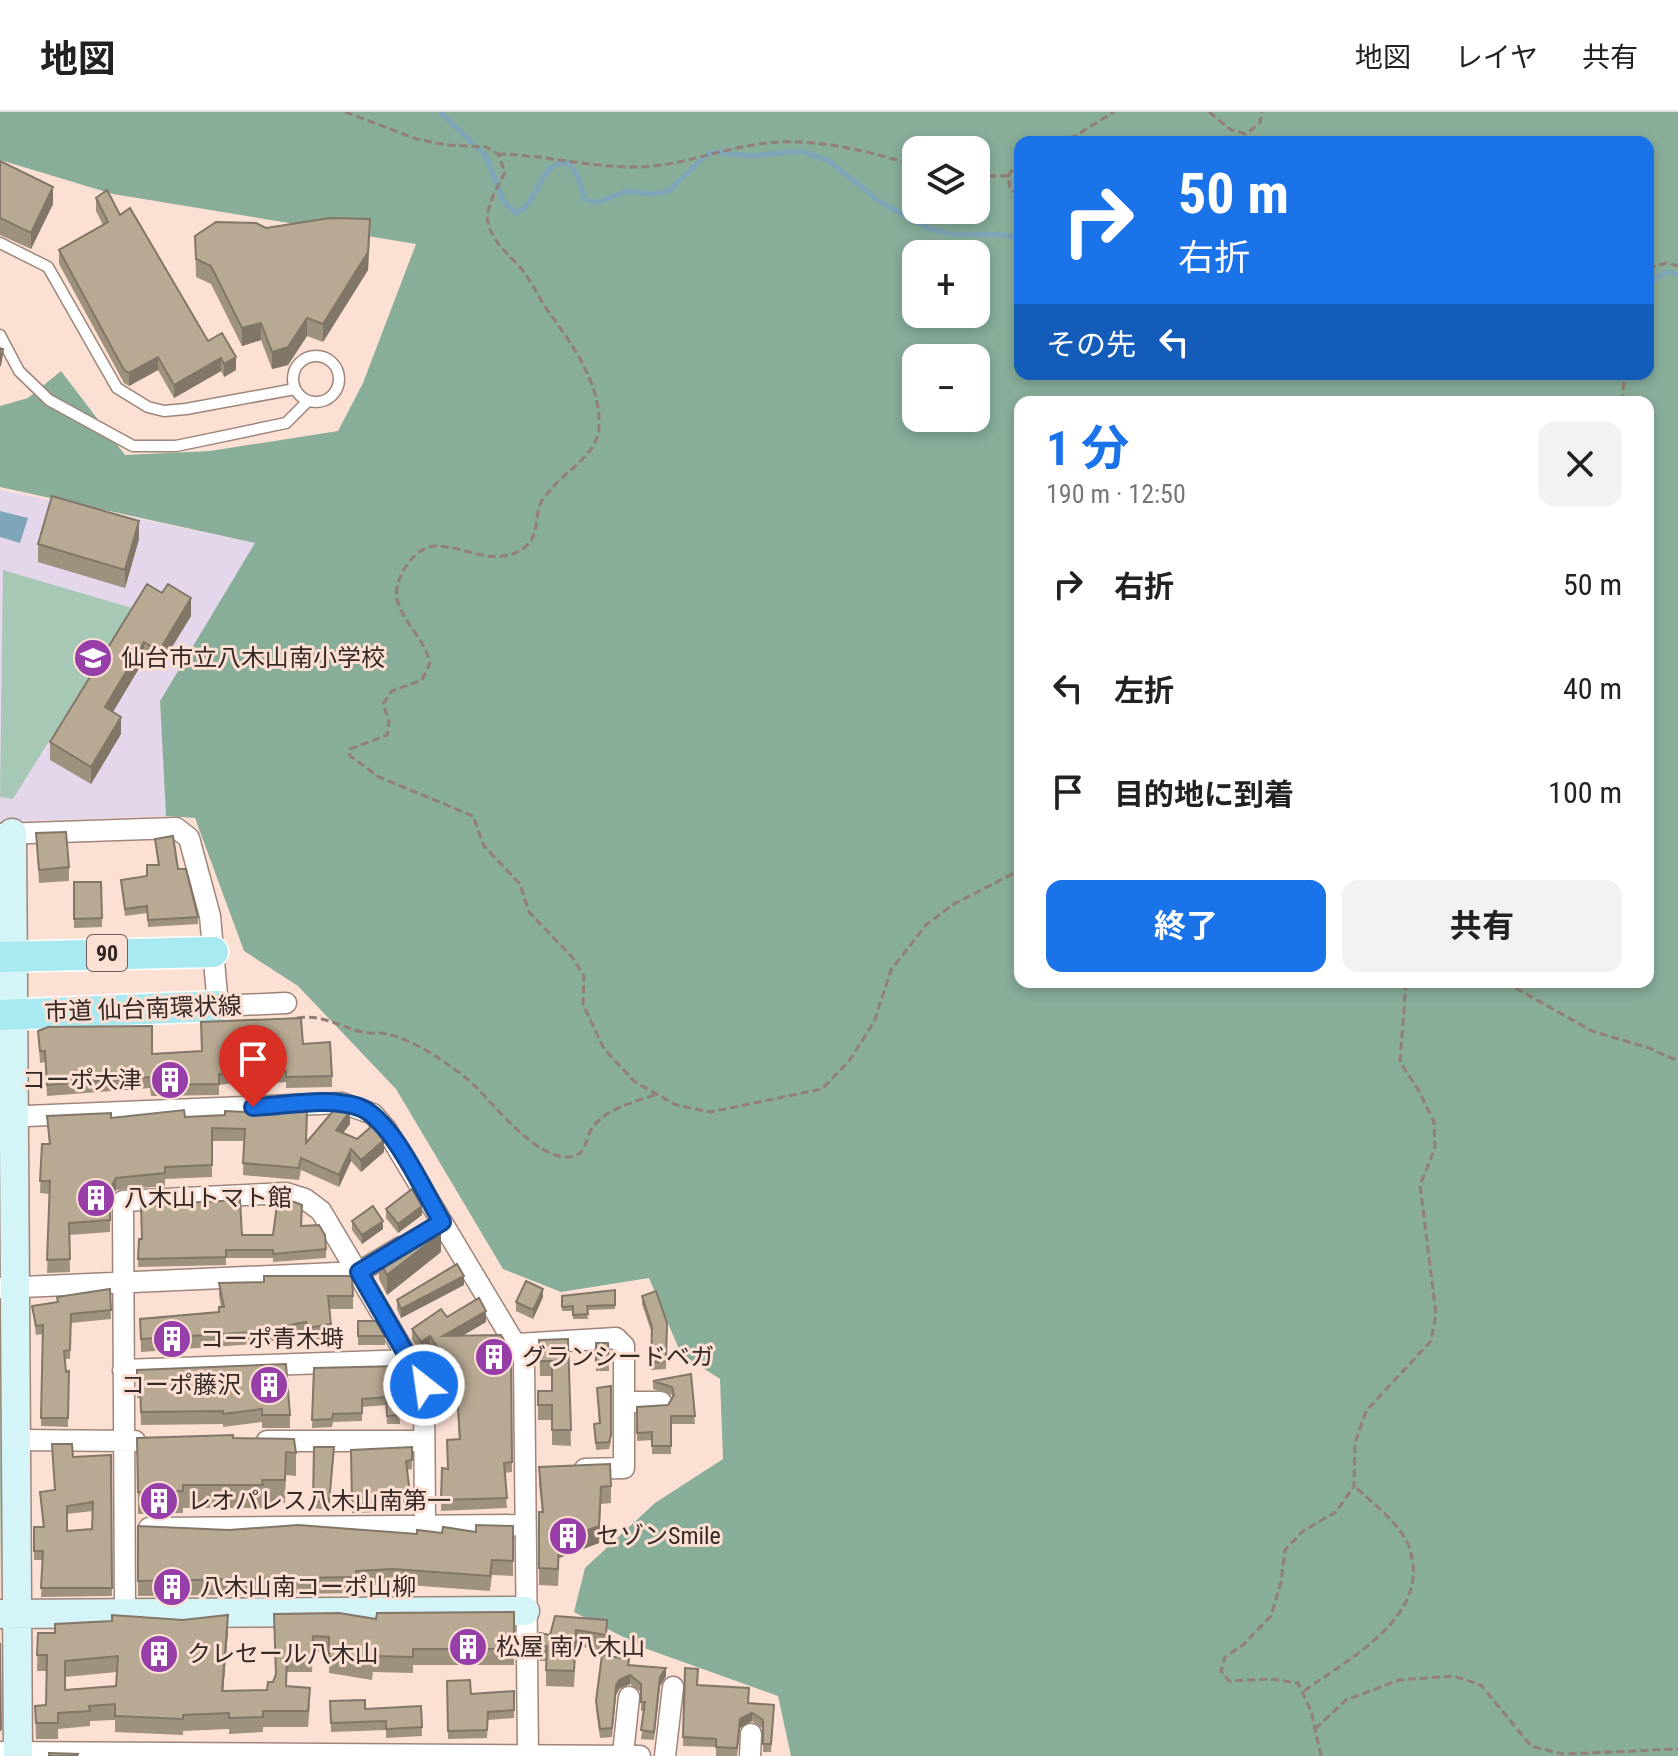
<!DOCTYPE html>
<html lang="ja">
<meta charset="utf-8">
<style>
body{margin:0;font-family:"Roboto Condensed","Noto Sans JP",sans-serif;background:#f2f2f2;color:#222;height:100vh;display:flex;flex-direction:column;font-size:30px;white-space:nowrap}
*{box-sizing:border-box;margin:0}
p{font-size:26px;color:#767676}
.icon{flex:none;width:44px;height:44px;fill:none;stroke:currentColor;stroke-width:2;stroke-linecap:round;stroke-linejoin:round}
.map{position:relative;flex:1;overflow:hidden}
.drawer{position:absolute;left:1014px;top:284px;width:640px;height:592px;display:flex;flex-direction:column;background:#fff;border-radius:16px;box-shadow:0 4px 12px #0003}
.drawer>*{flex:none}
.hud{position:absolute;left:1014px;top:24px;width:640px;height:244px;border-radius:16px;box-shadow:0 4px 12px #0003;background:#1a73e8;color:#fff;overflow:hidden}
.buttons{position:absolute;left:902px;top:24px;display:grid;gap:16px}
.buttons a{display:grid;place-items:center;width:88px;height:88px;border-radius:16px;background:#fff;box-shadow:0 4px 12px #0003;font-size:40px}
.pin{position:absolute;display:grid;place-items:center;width:68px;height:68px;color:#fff;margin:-82px -34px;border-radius:50% 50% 50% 0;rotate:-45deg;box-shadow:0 0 8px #0007}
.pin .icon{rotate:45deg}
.me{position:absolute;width:88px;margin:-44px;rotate:330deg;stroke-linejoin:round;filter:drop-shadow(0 0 6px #0008)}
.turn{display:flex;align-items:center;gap:28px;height:168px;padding:0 32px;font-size:36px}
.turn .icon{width:104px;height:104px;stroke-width:2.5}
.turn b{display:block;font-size:56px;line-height:68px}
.then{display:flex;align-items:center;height:76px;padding:0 32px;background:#0003;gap:16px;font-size:30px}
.round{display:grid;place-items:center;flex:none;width:84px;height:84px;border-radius:16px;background:#f2f2f2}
.overview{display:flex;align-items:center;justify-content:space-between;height:136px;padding:0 32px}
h1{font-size:48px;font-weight:700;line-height:60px;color:#1a73e8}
.primary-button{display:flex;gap:16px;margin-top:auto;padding:16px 32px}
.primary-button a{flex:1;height:92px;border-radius:16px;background:#1a73e8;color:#fff;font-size:32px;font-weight:700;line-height:92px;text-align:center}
.primary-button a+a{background:#f2f2f2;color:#222}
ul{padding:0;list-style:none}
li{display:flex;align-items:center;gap:24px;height:104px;padding:0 32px}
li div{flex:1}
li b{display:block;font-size:30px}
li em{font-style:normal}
header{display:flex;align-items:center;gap:48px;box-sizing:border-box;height:112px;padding:0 40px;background:#fff;border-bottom:2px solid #e0e0e0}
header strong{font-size:38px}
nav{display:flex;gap:44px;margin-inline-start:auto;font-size:28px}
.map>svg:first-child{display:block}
.education{fill:#e4d7eb}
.green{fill:#a8c8b6}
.forest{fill:#88ad99;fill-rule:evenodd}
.water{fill:#7ea5b8}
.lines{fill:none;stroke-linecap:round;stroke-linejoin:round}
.stream{stroke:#7ea5b8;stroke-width:5}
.lane-casing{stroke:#9e857a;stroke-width:13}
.street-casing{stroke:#9e857a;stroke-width:23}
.secondary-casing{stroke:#9e857a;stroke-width:31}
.primary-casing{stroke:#fff;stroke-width:33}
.path{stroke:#927f77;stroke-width:3;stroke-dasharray:8 4;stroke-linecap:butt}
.lane{stroke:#fff;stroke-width:10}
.street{stroke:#fff;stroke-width:20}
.secondary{stroke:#d4f4f8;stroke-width:28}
.primary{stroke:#a9e9f1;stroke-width:30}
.wall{fill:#9e917e;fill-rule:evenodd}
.shaded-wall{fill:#817667}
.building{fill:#b8a993;stroke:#817667;stroke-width:2;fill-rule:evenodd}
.route-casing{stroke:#114b97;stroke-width:20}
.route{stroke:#1a73e8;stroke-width:14}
.labels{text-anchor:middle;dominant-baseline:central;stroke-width:6;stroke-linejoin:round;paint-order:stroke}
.shield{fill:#fce0d4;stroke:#70605a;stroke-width:2}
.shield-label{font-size:22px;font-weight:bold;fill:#342925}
.poi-label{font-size:24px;fill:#342925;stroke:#fce0d4;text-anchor:start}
.street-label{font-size:24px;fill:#342925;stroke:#fce0d4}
</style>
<header>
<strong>地図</strong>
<nav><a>地図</a><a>レイヤ</a><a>共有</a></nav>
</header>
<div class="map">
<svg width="1678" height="1644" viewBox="0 0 1678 1644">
<rect width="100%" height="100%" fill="#fce0d4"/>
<path class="education" d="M0 378 256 431 160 589 166 704 0 710Z"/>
<path class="green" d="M3 458 132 496 13 687 0 685Z
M0 1272H2L0 1484Z"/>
<path class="forest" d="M0 0H1678V1644H791L778 1584 647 1537 574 1500 585 1456 655 1391 723 1347 720 1267 681 1242 649 1166 561 1180 503 1157 396 977 298 874 244 839 195 706 166 704 160 589 255 431 0 375V294L28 286 61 259 125 343 210 339 338 319 363 271 416 132 113 82 0 48ZM1020 30H1648V262H1020ZM916 38H976V98H916ZM916 142H976V202H916ZM916 246H976V306H916ZM1020 290H1648V870H1020Z"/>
<path class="water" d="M0 399 28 406 20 431 0 425Z"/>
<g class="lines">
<path class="stream" d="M440 0 486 44 503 88 515 101C542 91 536 49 569 51L578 65 585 87 597 91 627 79 651 82 669 79 704 45 715 40 751 44 801 39 829 49 879 89 928 116 950 122 1004 123 1020 127
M1648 170 1667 160 1678 162"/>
<g class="lane-casing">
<path id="lane" d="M0 131 48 155 117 276 148 295 164 299 186 297 295 277
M0 223 19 259 49 288 133 334H176L286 311 308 289
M293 267a23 23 0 1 1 46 0a23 23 0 1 1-46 0Z"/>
</g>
<g class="street-casing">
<path id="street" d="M0 722 176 716 189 726 210 804 218 894 286 891
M2 1005 342 991 373 1002 386 1017 524 1247 528 1641
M0 1176 359 1160 401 1135
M517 1232 616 1226 624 1234V1356L585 1357
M123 1258 410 1248
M624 1290H661
M15 1328 135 1329
M267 1329H423
M149 1416 525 1413
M125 1501 123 1089 286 1081 305 1087 321 1099 424 1273 425 1413
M0 1640 640 1644
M623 1642 629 1585
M665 1644 673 1575
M750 1644 751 1622"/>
</g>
<g class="secondary-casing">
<path id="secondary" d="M12 721 18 1644
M1 1502 525 1499"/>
</g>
<g class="primary-casing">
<path id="primary" d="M0 845 213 840
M0 903 218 894"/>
</g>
<path class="path" d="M345 0 417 27 446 33 486 35 498 42 505 60C498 75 485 94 488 111 493 130 507 141 520 155 530 167 537 182 546 196 570 230 601 269 599 315 598 342 567 358 552 376 549 380 543 386 541 390 534 406 540 423 525 435 496 457 466 434 436 434 414 434 393 467 397 487 404 513 424 525 430 551L422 568 392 579 383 592 389 609 387 623 350 637V644L379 665 473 704 484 734 520 772 529 800 573 846 584 864 583 892 604 937 635 970 676 993 710 1000 822 977 849 949 874 910 891 858 926 813 952 793 1020 758
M1209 0 1231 18 1246 22 1260 11 1262 0
M1058 30 1075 24 1114 0
M498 42C546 43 592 56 639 55 679 54 714 39 753 33 805 23 866 38 916 54
M1020 48 1008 64 1010 77 1020 83
M976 64H1008
M1648 156 1667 151 1678 154
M1648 221V245
M1622 290 1624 269 1633 262
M1505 870 1592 919 1649 936 1678 949
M297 906C323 902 338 914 362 920 370 922 379 920 387 922 402 925 423 936 437 945 450 954 465 964 476 975 497 996 535 1045 567 1045 588 1045 584 1028 592 1016 606 996 635 990 657 982
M1304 1579C1348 1547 1431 1505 1410 1438 1403 1413 1373 1392 1354 1374
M1315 1617 1346 1588 1399 1568 1454 1564 1481 1573 1531 1634 1563 1642 1678 1637
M1321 1644 1311 1599 1298 1571 1270 1567 1229 1569 1221 1559 1225 1545 1243 1533 1271 1504 1281 1470 1285 1438 1303 1419 1336 1400 1354 1374 1355 1331 1366 1299 1431 1229 1436 1202 1420 1073 1435 1036 1434 1010 1419 979 1400 950 1406 870"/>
<use href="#lane" class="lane"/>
<use href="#street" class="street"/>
<use href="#secondary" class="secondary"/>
<use href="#primary" class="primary"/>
</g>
<path class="wall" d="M0 49 53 92 31 137 0 123Z
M96 86 120 103 208 229 236 258 224 265 221 259 174 286 158 258 129 274 124 271 59 152V138L103 113 96 99Z
M266 116 370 125 368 158 323 230 307 224 288 253 272 257 261 228 242 234 211 172 196 165 195 124Z
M139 427 125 476 38 450V432Z
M147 472 191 504 159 556 144 548 113 600 121 622 91 672 50 648V630Z
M36 721 69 755V769L39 771Z
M155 727 178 757 198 805V812L148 815 147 801 125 804 121 768 147 764 158 753Z
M74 770H101L102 815 74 816Z
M201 910 303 932 332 964V975L286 976V970L254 973 253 969 219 973V983L151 984 150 976 47 984 45 950 40 951 38 919 152 942 202 939Z
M225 1003 306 1031 350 1012 343 1021 384 1040 361 1060 351 1049 339 1075 301 1058 299 1068 243 1063 244 1029H212V1065L165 1067V1074L116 1078 110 1089V1120L69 1123 70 1160 47 1161 50 1082 40 1081 42 1032H49L47 1004 111 1006 185 1005Z
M386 1097 422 1103 398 1121 386 1106Z
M352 1109 383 1117 362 1132 352 1118Z
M302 1114 326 1137V1146L273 1150V1146H226V1153L138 1155 139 1127 273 1123Z
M441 1140 387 1183 379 1167V1148Z
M219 1171 353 1184V1197H329L331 1225 307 1229 306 1223 255 1232 141 1240 140 1207 219 1200 221 1195 219 1184Z
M464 1173 401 1206 397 1197V1188Z
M110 1177 111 1207 71 1211 70 1247H65L66 1260 69 1259 68 1315 41 1314 43 1222 36 1223 32 1194 57 1190V1185Z
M562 1184 615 1193V1197L587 1198 588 1207H573V1199H562Z
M642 1184 667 1211 666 1257 651 1258 652 1222 642 1192Z
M543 1185 533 1207 516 1199V1190Z
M447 1205 486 1210 462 1224 511 1240 512 1360 504 1361 507 1396 441 1399 442 1356 448 1357 447 1328 459 1327 457 1291 437 1292V1265L449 1264 430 1234 421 1241 412 1228V1217Z
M358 1209 385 1224V1233H358Z
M568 1227 571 1334 552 1333V1308H538V1279H552V1264H540L539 1228Z
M596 1231H608L609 1259H596Z
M314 1256 410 1267 411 1288 399 1289 400 1312H387L386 1293 362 1295V1309L333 1310 332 1315 312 1316Z
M137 1258 290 1303V1316H262V1310L223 1315V1312L141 1313 140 1286H137Z
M691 1262 695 1312H671V1342H652V1328L637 1329V1295L668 1293 672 1285V1283L653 1277V1269Z
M597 1276 611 1330 609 1337 596 1338 594 1312 599 1311Z
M137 1326H233L296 1341V1364L286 1363 285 1391 263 1390V1396H183V1401L138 1402Z
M314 1335 334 1342 329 1398 313 1396Z
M412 1335V1357L407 1358 411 1399 352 1401 351 1338Z
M111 1343 112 1484 41 1485 43 1448H34V1415H43L40 1380 54 1378 73 1345ZM93 1399 92 1417 67 1419V1402Z
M539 1355 611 1374V1391L601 1392 599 1431 559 1446 558 1474 539 1473V1400H542L539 1372Z
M138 1414 229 1418 417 1422 476 1420 513 1414V1464L492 1463 490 1479 393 1472 356 1474V1481L138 1484Z
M514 1500V1553H413V1561L373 1560 372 1568 329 1561V1540H313L312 1560H287L286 1574 310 1592 308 1615H263V1620L229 1622V1617L183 1619V1623L115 1620V1608L90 1609V1614L58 1617V1627H36L35 1594 46 1593 47 1559H37L38 1521 228 1519 223 1579 267 1578 273 1570 275 1563 274 1502 376 1507ZM117 1560 116 1574 65 1578V1565Z
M555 1504 607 1523 606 1539 576 1534 574 1575 546 1574V1549H540V1521L550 1523Z
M629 1553 666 1564 660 1574 654 1628 641 1627 644 1599H641V1580L630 1572 619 1577 616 1583 612 1625 600 1626 596 1598V1589Z
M685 1556 698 1573 774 1601 771 1640H763V1617L752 1609 740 1616 737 1644H716V1635L683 1634Z
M447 1569 471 1582 514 1579V1606L488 1608 487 1626 448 1627Z
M330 1589 365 1597 421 1594 422 1624 386 1626V1618L331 1620Z"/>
<path class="shaded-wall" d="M53 75V92L31 137V121Z
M370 107 368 158 323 230V212Z
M307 206V224L288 253 272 257V240Z
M261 211V228L242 234V216Z
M158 245V258L129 274V261Z
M236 245V258L224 265V252Z
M221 246V259L174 286V273Z
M139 409V427L125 476V458Z
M191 486V504L159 556V539Z
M144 530V548L105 613V595Z
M121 605V622L91 672V655Z
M350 999V1012L336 1030V1018Z
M384 1028V1040L361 1060V1048Z
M351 1037V1049L339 1075V1063Z
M116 1066V1078L110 1089V1077Z
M422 1094V1103L398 1121V1112Z
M383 1109V1117L362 1132V1123Z
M441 1121V1140L387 1183V1163Z
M464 1164V1173L401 1206V1197Z
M543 1177V1185L533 1207V1198Z
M486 1199V1210L443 1235V1224Z
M430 1224V1234L421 1241V1230Z
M601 1375 599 1431 559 1446 558 1474 559 1428Z
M228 1503V1519L222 1595V1579Z
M666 1556V1564L660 1574 654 1628 660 1565Z
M630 1563V1572L619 1577 616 1583 612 1625 616 1574 619 1568Z
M752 1601V1609L740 1616 737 1644 740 1607Z"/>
<path class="building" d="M0 49 53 75 31 121 0 106Z
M107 78 120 103 130 96 208 229 222 221 236 245 224 252 221 246 174 273 158 245 129 261 124 258 59 138 108 110 96 86Z
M330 106 370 107 368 140 323 212 307 206 288 235 272 240 261 211 242 216 211 154 196 147 195 124 216 110 256 111 266 116Z
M0 237H3L0 254Z
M52 384 139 409 125 458 38 432Z
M147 472 162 481 168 472 191 486 159 539 144 530 105 595 121 605 91 655 50 630Z
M66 720 69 755 39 758 36 721Z
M173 724 178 757H186L198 805 148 808 147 794 125 797 121 768 147 764V753H159L155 727Z
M74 770H101L102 806 74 807Z
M301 906 303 932 330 930 332 964 286 965V959L254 962 253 958 219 962V972L151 973 150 965 47 973 45 939H40L38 919 48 915 152 914V942L202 939 201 910Z
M339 992 350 999 336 1018 357 1027 372 1014 384 1028 361 1048 351 1037 339 1063 301 1046 299 1056 243 1051 245 1017 212 1016V1053L165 1055V1061L116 1066 110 1077V1108L69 1111 70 1147 47 1148 50 1069H40L42 1032H50L47 1004 111 1001V1006L184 998 185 1005 225 1003V999L247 1000V995L307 998 306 1031Z
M412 1077 422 1094 398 1112 386 1097Z
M278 1086H284L302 1093 301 1114 319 1113 325 1123 326 1137 273 1142V1138H226V1145L138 1147 139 1127H142L141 1093 240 1088 242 1123H273Z
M373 1094 383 1109 362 1123 352 1109Z
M433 1111 441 1121 387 1163 379 1148Z
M457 1152 464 1164 401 1197 397 1188Z
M264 1164H352L353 1184H328L331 1212 307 1216 306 1210 255 1220 141 1227 140 1207 219 1200V1195H224L219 1171 264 1170Z
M526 1169 543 1177 533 1198 516 1190Z
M110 1177 111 1198 71 1202 70 1238 64 1239 66 1260 69 1259 68 1306H41L43 1213 36 1214 32 1194 58 1190 57 1185Z
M615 1178V1193L587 1194 588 1202 573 1203V1194L562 1195V1184Z
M656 1179 667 1211 666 1249 651 1250 652 1215 642 1184Z
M479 1186 486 1199 443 1224 501 1223 511 1240 512 1350 504 1351 507 1386 441 1388 442 1356 448 1357 447 1328 460 1327 457 1281 437 1282V1265L455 1263 430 1224 421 1230 412 1217 441 1197 447 1205Z
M358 1209H376L385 1224H358Z
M568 1227 571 1318H552V1293H538V1279H552V1249H540L539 1228Z
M596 1231H608L609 1250H596Z
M286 1252 290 1303H262V1297L223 1302V1299L141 1300 140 1273H137V1258Z
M402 1254 410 1267 411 1280 399 1281 400 1303 387 1304 386 1285 362 1287V1301L333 1302 332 1307 312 1308 314 1256Z
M691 1262 695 1304H671V1334H652V1320L637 1321V1295L668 1293 674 1283 672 1275 653 1269Z
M611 1274V1323L609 1330 596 1331 594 1312 600 1311 597 1276Z
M233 1323V1326L294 1327 296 1341 286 1340 285 1368H262L263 1373H183V1379L138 1380 137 1326Z
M52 1332H72L73 1345 111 1343 112 1476H41L43 1439H34V1415H44L40 1380 55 1378ZM93 1390 92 1417 67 1419V1394Z
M314 1335H334L329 1390 313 1389Z
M412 1335V1348L406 1349 411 1390 352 1392 351 1338Z
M610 1352 611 1374 601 1375 599 1414 559 1428 558 1457 539 1456V1400H543L539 1355Z
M298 1413 417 1422V1418L442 1421 443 1415 476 1420V1413L513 1414V1449L492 1448 490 1464 393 1457 356 1459V1465L138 1469V1414L229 1418Z
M514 1500V1537H413V1545L373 1544 372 1552 329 1545V1525L313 1524 312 1544 287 1545 286 1574 310 1576 308 1599H263V1605L229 1606V1601L183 1603V1607L115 1604V1592L89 1594 90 1599 58 1601V1611H36L35 1594 46 1593 47 1543H37L38 1521H55V1512L112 1509V1503L183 1508 228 1503 222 1579 267 1578 268 1570H273L276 1562 274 1502 339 1501 376 1507 377 1501ZM118 1544 116 1574 65 1578V1549Z
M555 1504 607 1508 606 1523 576 1518 574 1559 546 1558 547 1534 540 1533V1521L550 1523Z
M0 1531 1 1617 0 1618Z
M602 1543 629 1547 628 1553 666 1556 660 1565 654 1620 641 1618 645 1590H641V1572L630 1563 619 1568 616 1574 612 1616 600 1617 596 1589Z
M685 1556 698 1557 697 1573 749 1576 748 1591 774 1593 771 1632H763V1608L752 1601 740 1607 737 1636 716 1635V1627L683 1625Z
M470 1568 471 1582 514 1579V1598L488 1600 487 1618 448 1619 447 1569Z
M365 1588V1597L421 1594 422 1615 386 1617V1609L331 1611 330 1589Z
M49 1641 78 1642 77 1644H49Z"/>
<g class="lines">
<g class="route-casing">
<path id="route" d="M253 995C285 994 328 984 359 995 392 1007 424 1080 442 1110L359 1160 424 1273"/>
</g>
<use href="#route" class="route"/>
</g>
<defs>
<g id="school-disc" transform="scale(2)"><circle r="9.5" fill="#983ea9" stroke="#fce0d4"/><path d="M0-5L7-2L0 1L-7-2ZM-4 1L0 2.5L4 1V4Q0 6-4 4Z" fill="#fff"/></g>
<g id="building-disc" transform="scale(2)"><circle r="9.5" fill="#983ea9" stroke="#fce0d4"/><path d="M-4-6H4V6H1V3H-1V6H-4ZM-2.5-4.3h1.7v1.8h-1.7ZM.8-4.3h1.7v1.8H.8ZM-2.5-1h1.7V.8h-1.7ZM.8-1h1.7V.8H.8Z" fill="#fff"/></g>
</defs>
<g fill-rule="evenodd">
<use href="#school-disc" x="93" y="546"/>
<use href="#building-disc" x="170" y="968"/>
<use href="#building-disc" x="96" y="1086"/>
<use href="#building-disc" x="172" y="1227"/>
<use href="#building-disc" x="494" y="1245"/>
<use href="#building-disc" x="269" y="1273"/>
<use href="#building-disc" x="159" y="1389"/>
<use href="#building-disc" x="568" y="1424"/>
<use href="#building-disc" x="172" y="1475"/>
<use href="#building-disc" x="468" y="1535"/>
<use href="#building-disc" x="159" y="1542"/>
</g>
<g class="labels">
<rect class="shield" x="87" y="823" width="40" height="36" rx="6"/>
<g class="shield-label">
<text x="107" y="841">90</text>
</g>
<g class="poi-label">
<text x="121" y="546">仙台市立八木山南小学校</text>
<text x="142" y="968" text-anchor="end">コーポ大津</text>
<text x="124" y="1086">八木山トマト館</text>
<text x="200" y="1227">コーポ青木塒</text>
<text x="522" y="1245">グランシードベガ</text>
<text x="241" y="1273" text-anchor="end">コーポ藤沢</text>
<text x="187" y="1389">レオパレス八木山南第一</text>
<text x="596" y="1424">セゾンSmile</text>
<text x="200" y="1475">八木山南コーポ山柳</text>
<text x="496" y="1535">松屋 南八木山</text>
<text x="187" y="1542">クレセール八木山</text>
</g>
<g class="street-label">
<text transform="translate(143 897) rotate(-2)">市道 仙台南環状線</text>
</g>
</g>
</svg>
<div class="buttons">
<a><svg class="icon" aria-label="layers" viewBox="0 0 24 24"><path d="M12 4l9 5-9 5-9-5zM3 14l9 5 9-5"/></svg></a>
<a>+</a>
<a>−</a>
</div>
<div class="pin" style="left:253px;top:995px;background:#d93025"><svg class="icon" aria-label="arrive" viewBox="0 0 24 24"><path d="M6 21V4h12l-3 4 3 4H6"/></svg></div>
<svg class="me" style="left:424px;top:1273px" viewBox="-20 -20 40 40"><circle r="17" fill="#1a73e8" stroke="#fff" stroke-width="3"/><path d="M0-11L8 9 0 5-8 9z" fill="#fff"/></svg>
<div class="hud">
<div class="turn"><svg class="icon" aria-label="right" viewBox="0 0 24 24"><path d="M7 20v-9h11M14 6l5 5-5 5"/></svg><div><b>50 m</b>右折</div></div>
<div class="then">その先<svg class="icon" aria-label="left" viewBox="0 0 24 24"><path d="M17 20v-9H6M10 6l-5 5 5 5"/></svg></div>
</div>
<section class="drawer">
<div class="overview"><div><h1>1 分</h1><p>190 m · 12:50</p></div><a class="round"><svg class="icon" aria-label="close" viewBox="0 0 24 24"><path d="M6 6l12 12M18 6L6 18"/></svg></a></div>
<ul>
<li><svg class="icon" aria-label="right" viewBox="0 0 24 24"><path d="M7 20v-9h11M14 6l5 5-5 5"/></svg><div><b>右折</b></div><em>50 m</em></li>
<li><svg class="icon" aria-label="left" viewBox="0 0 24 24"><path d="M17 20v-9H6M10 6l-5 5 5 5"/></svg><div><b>左折</b></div><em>40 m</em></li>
<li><svg class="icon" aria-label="arrive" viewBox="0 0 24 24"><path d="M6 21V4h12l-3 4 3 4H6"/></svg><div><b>目的地に到着</b></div><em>100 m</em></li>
</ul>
<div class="primary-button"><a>終了</a><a>共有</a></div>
</section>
</div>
